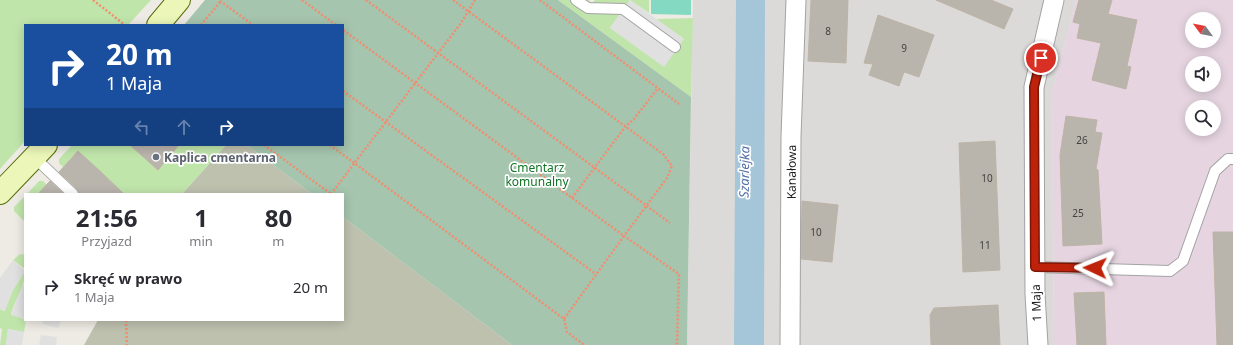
<!DOCTYPE html>
<html lang="pl">
<meta charset="utf-8">
<style>
body{margin:0;font-family:"Noto Sans",sans-serif;background:#f7f7f7;color:#2b2b33;height:100vh;display:flex;flex-direction:column;font-size:15px;white-space:nowrap}
*{box-sizing:border-box;margin:0}
p{font-size:13px;color:#7c7c81}
.icon{flex:none;width:22px;height:22px;fill:none;stroke:currentColor;stroke-width:2;stroke-linecap:round;stroke-linejoin:round}
.map{position:relative;flex:1;overflow:hidden}
.panel{position:absolute;left:24px;top:193px;width:320px;height:128px;display:flex;flex-direction:column;background:#fff;border-radius:0px;box-shadow:0 2px 10px #0003}
.panel>*{flex:none}
.top-card{position:absolute;left:24px;top:24px;width:320px;height:122px;border-radius:0px;box-shadow:0 2px 10px #0003;background:#1a4fa0;color:#fff;overflow:hidden}
.needle{width:26px;rotate:302deg}
.controls{position:absolute;left:1185px;top:12px;display:grid;gap:8px}
.controls a{display:grid;place-items:center;width:36px;height:36px;border-radius:50%;background:#fff;box-shadow:0 2px 10px #0003;font-size:20px}
.pin{position:absolute;display:grid;place-items:center;width:34px;height:34px;color:#fff;margin:-17px;border:2px solid #fff;border-radius:50%;box-shadow:0 1px 4px #0007}
.me{position:absolute;width:44px;margin:-22px;rotate:272deg;stroke-linejoin:round;filter:drop-shadow(0 0 3px #0008)}
.turn{display:flex;align-items:center;gap:14px;height:84px;padding:0 16px;font-size:18px}
.turn .icon{width:52px;height:52px;stroke-width:2.5}
.turn b{display:block;font-size:28px;line-height:34px}
.lanes{display:flex;align-items:center;height:38px;padding:0 16px;background:#0003;justify-content:center;gap:20px;direction:ltr}
.lanes .off{opacity:.35}
.eta{display:flex;justify-content:space-evenly;align-items:center;height:68px;text-align:center}
.eta b{font-size:24px;font-weight:700;line-height:28px}
ul{padding:0;list-style:none}
li{display:flex;align-items:center;gap:12px;height:52px;padding:0 16px}
li div{flex:1}
li b{display:block;font-size:15px}
li em{font-style:normal}
.map>svg:first-child{display:block}
.residential{fill:#dbdad9}
.industrial{fill:#e6d5e1;fill-rule:evenodd}
.construction{fill:#bfc1af}
.grass{fill:#c0e5ab}
.cemetery{fill:#a5c5ae}
.pitch{fill:#84d9c3}
.parking{fill:#e0e0e0}
.water{fill:#a5c6d9}
.building{fill:#b9b4ac;stroke:#beb4a6}
.lines{fill:none;stroke-linecap:round;stroke-linejoin:round}
.lane-casing{stroke:#a3a3a3;stroke-width:12}
.street-casing{stroke:#a3a3a3;stroke-width:21}
.secondary-casing{stroke:#556c0a;stroke-width:24}
.path{stroke:#f28d6f;stroke-width:2.5;stroke-dasharray:2 2;stroke-linecap:butt}
.lane{stroke:#fff;stroke-width:10}
.street{stroke:#fff;stroke-width:19}
.secondary{stroke:#ebf6b8;stroke-width:22}
.route-casing{stroke:#7c1607;stroke-width:10}
.route{stroke:#be220b;stroke-width:7}
.worship-dot{fill:#6b7280;stroke:#fff;stroke-width:1.5}
.labels{text-anchor:middle;dominant-baseline:central;stroke-width:3.5;stroke-linejoin:round;paint-order:stroke}
.number-label{font-size:10px;fill:#434240}
.worship-label{font-size:12px;font-weight:bold;fill:#5b616d;stroke:#fff;text-anchor:start}
.park-label{font-size:12px;fill:#117426;stroke:#fff}
.street-label{font-size:12px;fill:#1c1c1c;stroke:#fff}
.water-label{font-size:13px;font-style:italic;fill:#4f6fa6;stroke:#fff}
</style>
<div class="map">
<svg width="1233" height="345" viewBox="0 0 1233 345">
<rect width="100%" height="100%" fill="#edebe3"/>
<path class="residential" d="M693 0H1076L1052 93 1054 345H687Z"/>
<path class="industrial" d="M1076 0H1233V345H1054L1052 93ZM1192 19H1214V41H1192ZM1192 63H1214V85H1192ZM1192 107H1214V129H1192Z"/>
<path class="construction" d="M226 145H247L312 194H182Z
M343 217 512 345H84L98 320H343Z"/>
<path class="grass" d="M0 0H151L128 25H25V141L0 169Z
M558 0H588L592 3 595 0H649V13L630 0 610 28 684 39 656 19 693 18 691 97Z
M72 145H130L158 169 179 145H226L182 194H124L78 151 63 167 59 163V159Z
M39 181H43L47 185 38 194H27Z
M25 196V222L14 211V207Z
M20 254 25 255V269L13 260Z
M25 271C25 287 15 299 11 314L26 320 24 332 8 329 6 345H0L2 329 0 328V309L4 311 13 290Z"/>
<path class="cemetery" d="M205 0H558L691 97 687 345H512L343 217V194H312L247 145H343V25H184Z"/>
<path class="pitch" d="M651 0H691V15L651 14Z"/>
<path class="parking" d="M630 0 684 39 664 67 610 28Z
M13 260 25 271 13 290 5 311 0 309V278Z
M25 282V319L11 315 17 298Z
M43 320H61L58 328 42 324Z
M8 329 24 332 22 345H6Z
M41 335 57 337 56 345H39Z"/>
<path class="water" d="M736 0H765L764 345H734Z"/>
<path class="building" d="M811 0H848L846 63 808 61Z
M936 0H991L1013 9 1004 29Z
M1079 0H1112L1108 14 1137 20 1127 66 1131 67 1126 89 1092 80 1101 43 1077 38 1080 24 1073 22Z
M878 15 934 35 919 77 904 72 899 86 869 75 873 64 864 63Z
M1066 116 1097 120 1095 132 1102 133 1096 169 1098 170 1102 244 1063 246 1060 155Z
M995 141 1000 270 963 272 959 143Z
M130 145H179L158 170Z
M78 151 101 172 124 194H79L77 189 59 172Z
M50 181 64 194H38Z
M802 201 838 205 832 262 801 259Z
M1213 232H1233V345H1217Z
M1104 292 1106 345H1077L1074 293Z
M998 305 1000 345H931L930 315 934 308Z"/>
<g class="lines">
<g class="lane-casing">
<path id="lane" d="M576 0 588 8 623 9 675 47
M34 157 73 194
M1035 267 1170 271 1183 261 1215 171 1228 159H1233"/>
</g>
<g class="street-casing">
<g id="street">
<path id="s1" d="M790 345 791 137 796 0"/>
<path d="M1038 345 1035 294 1034 87 1054 0"/>
</g>
</g>
<g class="secondary-casing">
<path id="secondary" d="M158 25 179 0
M0 193 46 145"/>
</g>
<path class="path" d="M93 0 125 25
M302 0 336 25
M366 0 670 223
M453 0 663 154 672 166 667 178 624 236 679 274 677 345
M540 0 679 104
M220 1 253 25
M201 25 221 1
M343 91 596 274
M264 145 331 194
M330 145 564 319 624 236 343 30
M331 194 461 23 475 0
M572 198 625 127 634 119 658 88
M564 319 567 332 584 345
M126 320 127 345"/>
<use href="#lane" class="lane"/>
<use href="#street" class="street"/>
<use href="#secondary" class="secondary"/>
</g>
<g class="lines">
<g class="route-casing">
<path id="route" d="M1041 58 1034 87 1035 267 1095 268"/>
</g>
<use href="#route" class="route"/>
</g>
<circle class="worship-dot" cx="156" cy="157" r="4"/>
<g class="labels">
<g class="number-label">
<text x="828" y="31">8</text>
<text x="904" y="48">9</text>
<text x="1082" y="140">26</text>
<text x="987" y="178">10</text>
<text x="1078" y="213">25</text>
<text x="816" y="232">10</text>
<text x="985" y="245">11</text>
</g>
<g class="worship-label">
<text x="164" y="157">Kaplica cmentarna</text>
</g>
<g class="park-label">
<text x="537" y="167">Cmentarz<tspan x="537" dy="14">komunalny</tspan></text>
</g>
<g class="street-label">
<text stroke="none"><textPath href="#s1" startOffset="173">Kanałowa</textPath></text>
<text transform="translate(1036 303) rotate(-92)">1 Maja</text>
</g>
<g class="water-label">
<text transform="translate(744 172) rotate(-89)">Szarlejka</text>
</g>
</g>
</svg>
<div class="controls">
<a><svg class="needle" viewBox="-14 -14 28 28"><path d="M0-13l5 13h-10z" fill="#e53935"/><path d="M0 13l5-13h-10z" fill="#7c7c81"/></svg></a>
<a><svg class="icon" aria-label="sound" viewBox="0 0 24 24"><path d="M4 9h4l5-4v14l-5-4H4zM17 9q2 3 0 6"/></svg></a>
<a><svg class="icon" aria-label="search" viewBox="0 0 24 24"><circle cx="10" cy="10" r="6"/><path d="M15 15l6 6"/></svg></a>
</div>
<div class="pin" style="left:1041px;top:58px;background:#d93025"><svg class="icon" aria-label="arrive" viewBox="0 0 24 24"><path d="M6 21V4h12l-3 4 3 4H6"/></svg></div>
<svg class="me" style="left:1095px;top:268px" viewBox="-20 -20 40 40"><path d="M0-17L14 15 0 8-14 15z" fill="#be220b" stroke="#fff" stroke-width="4"/></svg>
<div class="top-card">
<div class="turn"><svg class="icon" aria-label="right" viewBox="0 0 24 24"><path d="M7 20v-9h11M14 6l5 5-5 5"/></svg><div><b>20 m</b>1 Maja</div></div>
<div class="lanes"><svg class="icon off" aria-label="left" viewBox="0 0 24 24"><path d="M17 20v-9H6M10 6l-5 5 5 5"/></svg><svg class="icon off" aria-label="ahead" viewBox="0 0 24 24"><path d="M12 20V5M6 11l6-6 6 6"/></svg><svg class="icon" aria-label="right" viewBox="0 0 24 24"><path d="M7 20v-9h11M14 6l5 5-5 5"/></svg></div>
</div>
<section class="panel">
<div class="eta">
<div><b>21:56</b><p>Przyjazd</p></div>
<div><b>1</b><p>min</p></div>
<div><b>80</b><p>m</p></div>
</div>
<ul>
<li><svg class="icon" aria-label="right" viewBox="0 0 24 24"><path d="M7 20v-9h11M14 6l5 5-5 5"/></svg><div><b>Skręć w prawo</b><p>1 Maja</p></div><em>20 m</em></li>
</ul>
</section>
</div>
